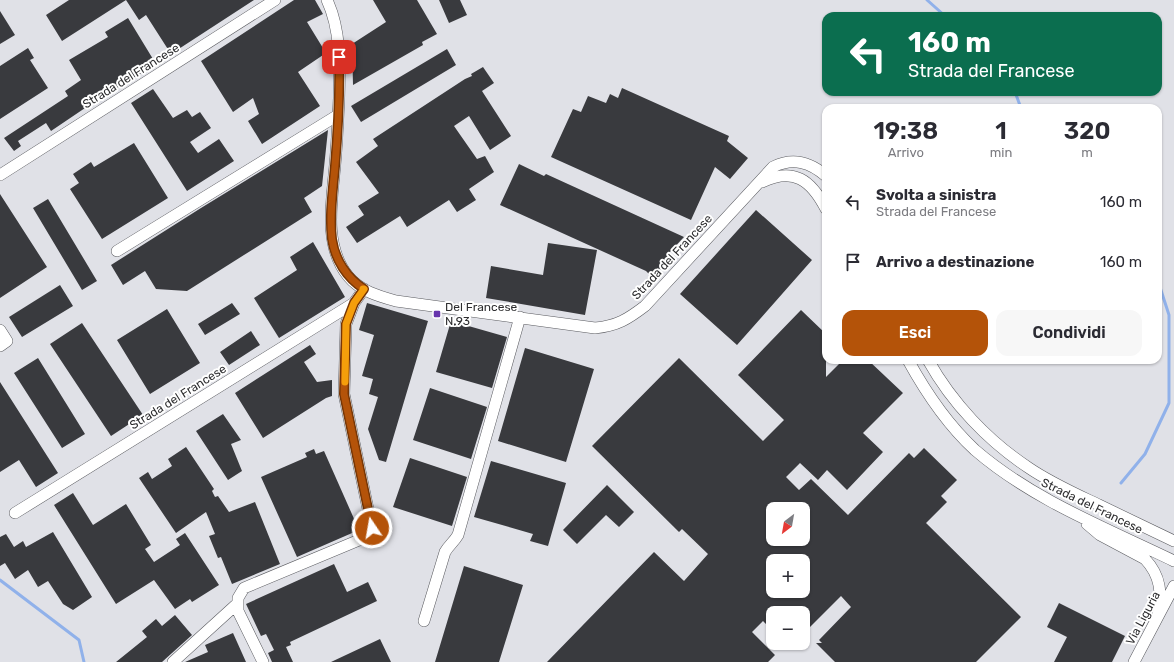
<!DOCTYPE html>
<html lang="it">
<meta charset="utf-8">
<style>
body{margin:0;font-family:Rubik,sans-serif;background:#f7f7f7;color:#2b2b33;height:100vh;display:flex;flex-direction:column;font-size:15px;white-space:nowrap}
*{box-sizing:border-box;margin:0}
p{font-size:13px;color:#7c7c81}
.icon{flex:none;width:22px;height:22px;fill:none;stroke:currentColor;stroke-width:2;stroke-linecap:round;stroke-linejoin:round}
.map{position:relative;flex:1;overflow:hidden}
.side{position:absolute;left:822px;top:104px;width:340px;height:260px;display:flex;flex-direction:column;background:#fff;border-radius:12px;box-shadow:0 1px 3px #0004}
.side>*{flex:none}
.banner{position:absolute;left:822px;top:12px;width:340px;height:84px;border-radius:12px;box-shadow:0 1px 3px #0004;background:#0b6e4f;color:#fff;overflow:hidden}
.needle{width:26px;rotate:211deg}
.controls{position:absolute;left:766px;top:502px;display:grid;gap:8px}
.controls a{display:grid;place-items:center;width:44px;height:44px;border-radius:8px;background:#fff;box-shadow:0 1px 3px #0004;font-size:20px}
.pin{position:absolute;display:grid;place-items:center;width:34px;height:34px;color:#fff;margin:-17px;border-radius:8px;box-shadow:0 2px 6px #0006}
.me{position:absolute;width:44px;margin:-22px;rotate:348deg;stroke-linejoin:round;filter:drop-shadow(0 0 3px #0008)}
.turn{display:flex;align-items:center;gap:14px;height:84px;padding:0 20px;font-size:18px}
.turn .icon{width:52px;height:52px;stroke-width:2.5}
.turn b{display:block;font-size:28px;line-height:34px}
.eta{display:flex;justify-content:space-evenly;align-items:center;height:68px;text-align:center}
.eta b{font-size:24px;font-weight:600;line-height:28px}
.cta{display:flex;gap:8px;margin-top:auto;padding:8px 20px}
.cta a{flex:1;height:46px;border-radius:12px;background:#b45309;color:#fff;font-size:16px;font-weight:600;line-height:46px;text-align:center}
.cta a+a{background:#f7f7f7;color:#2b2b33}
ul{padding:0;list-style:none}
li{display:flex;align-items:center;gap:12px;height:60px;padding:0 20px}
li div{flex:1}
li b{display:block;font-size:15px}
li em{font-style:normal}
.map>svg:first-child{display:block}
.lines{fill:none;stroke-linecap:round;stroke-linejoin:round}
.stream{stroke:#90b1ea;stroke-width:3}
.building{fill:#393a3e;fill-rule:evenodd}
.minor-casing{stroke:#595a5f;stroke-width:12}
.minor{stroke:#fff;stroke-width:11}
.route-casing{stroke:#753606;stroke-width:10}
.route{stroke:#b45309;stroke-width:7}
.slow{stroke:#f59e0b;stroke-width:7}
.poi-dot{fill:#6836ad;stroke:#fff;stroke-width:1.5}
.labels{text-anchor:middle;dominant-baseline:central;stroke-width:4;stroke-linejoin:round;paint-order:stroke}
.street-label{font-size:12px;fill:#2e2e30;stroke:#fff}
.poi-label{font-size:12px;fill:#2e2e30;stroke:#fff;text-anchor:start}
</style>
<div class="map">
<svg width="1174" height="662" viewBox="0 0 1174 662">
<rect width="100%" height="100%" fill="#e0e1e7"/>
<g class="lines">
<path class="stream" d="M927 0 945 16
M1015 92 1021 108
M1121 483 1145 454 1169 403V315L1158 281
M0 580 79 640 84 662"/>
</g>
<path class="building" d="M69 0H254L171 54 146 15 139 20 126 0 62 41 46 15Z
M294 0H315L323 14 307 22 326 53 298 72 320 106 262 144 248 121 259 114 253 98 233 112 201 61Z
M373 0H417L437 34 422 42 423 45 353 85 352 44 386 22Z
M439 0H460L467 15 449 23Z
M0 11 15 35 0 44Z
M128 18 156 64 88 106 51 131 46 123 18 141 21 146 14 151 4 138 68 96 65 91 81 80 69 60 108 37 105 32Z
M28 48 34 58 30 60 48 88 0 119V66Z
M447 49 456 65 361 122 351 106Z
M483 67 494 83 482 91 511 136 490 150 469 116 454 126 477 159 485 156 494 172 469 189 476 200 457 212 449 200 407 227 400 216 357 243 346 227 364 215 358 206 379 193 356 162 378 146 373 139 465 79 472 76 471 74Z
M622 88 729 136 727 141 748 158 730 179 715 167 691 220 551 157 573 109 581 112 588 96 606 103 610 94 618 98Z
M153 89 173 118 187 110 192 117 200 112 211 128 190 142 198 153 219 139 234 161 187 191 131 103Z
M328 130 322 186 304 198 312 212 187 291 156 289 145 271 123 285 111 265 201 208Z
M134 143 168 198 102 239 70 189 79 183 73 174 91 162 94 167Z
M519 164 544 176 546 174 684 237 669 253 672 256 653 278 646 271 500 205Z
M0 194 47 267 0 298Z
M48 199 97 281 82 290 33 208Z
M756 210 812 260 737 345 680 294Z
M313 242 345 297 279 338 254 298 297 270 290 257Z
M548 243 597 250 585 315 486 298 491 266 543 275Z
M60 285 73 306 22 337 9 317Z
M232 303 240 314 205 335 198 324Z
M367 303 428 321 386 462 379 460 368 429 378 397 369 394 373 379 362 376 374 335 359 330Z
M167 309 200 363 150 394 117 340Z
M801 310 826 334V377L843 360H868L903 393 863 433 883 452 847 490 827 470 818 480 800 463 786 477 799 490 811 479 848 515 909 453 914 458 924 448 957 480 941 496 947 502 926 523 1021 617 976 662H835L816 643H822L819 640 851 607 841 596 808 629 803 625V613H773V631L763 621 752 632 775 655 768 662H547L654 552 684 581 708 554 682 529 679 532 592 446 679 358 763 441 784 420 738 375ZM773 509H803V539H773ZM773 561H803V591H773Z
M451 321 507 337 492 388 436 372Z
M82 323 143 415 111 436 50 344Z
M251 331 260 345 229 365 220 352Z
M310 345 316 354 304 362 317 382 332 380V396L326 398 263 438 235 393Z
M525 348 594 369 566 462 498 441Z
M38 358 85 434 62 448 14 373Z
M0 382 58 473 36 487 19 460 0 472Z
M430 388 487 407 471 459 413 440Z
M223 414 241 440 231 444 242 471 228 480 196 431Z
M186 447 214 489 212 491 215 497 218 496 229 512 255 502 280 564 232 584 221 557 218 558 209 536 215 534 206 512 176 533 139 478 148 472 152 479 172 466 168 459Z
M314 449 316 454 324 451 359 530 297 557 261 477 307 457 305 453Z
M410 458 467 477 452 526 393 507Z
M491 461 566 483 548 546 530 541 533 534 474 517Z
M607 485 634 512 619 527 606 515 577 544 563 530Z
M73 493 93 525 126 504 151 545 145 549 154 562 180 545 176 539 185 533 219 585 192 602 190 599 175 609 154 580 116 604 54 505Z
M53 532 92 597 73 610 63 604 48 581 38 587 28 570 15 579 5 563 0 566V537L6 534 14 547 23 541 26 547Z
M334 564 347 592 368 582 377 601 290 642 291 645 286 647 293 662H272L268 653 274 650 266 634 261 636 246 604Z
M464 566 523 585 499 662H435Z
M1059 603 1125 636 1112 662H1054L1067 637 1047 627Z
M175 615 192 635 162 662H116L147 637 142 631 156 619 162 626Z
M233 633 246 662H185L208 652 205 645Z
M380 639 391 662H331Z"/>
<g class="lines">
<g class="minor-casing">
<path id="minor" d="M327 0C341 30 340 66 339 98 338 121 337 143 335 165 332 201 323 245 348 276 360 291 378 296 396 301L595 328C617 326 628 319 645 306L773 167C793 157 810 162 826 176
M0 175 275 0
M762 182C794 167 811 180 826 209
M117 251 338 115
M0 330 7 341 0 346
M908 360C925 391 949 426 975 450 1033 500 1106 528 1174 561
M928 360C952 403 988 441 1029 468 1051 483 1076 494 1099 505 1124 517 1149 529 1174 541
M15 513 354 303
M1087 524 1100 535 1145 559C1161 576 1162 593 1158 616
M424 621 445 552C449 545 454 542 458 535L520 317
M173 662 238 603
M263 662 238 611V598L244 588 364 538 372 528 344 394 346 324 354 303 364 289
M1134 662 1174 586"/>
</g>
<use href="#minor" class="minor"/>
</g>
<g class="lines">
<g class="route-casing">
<path id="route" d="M339 57C340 93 338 130 335 166 333 190 329 215 332 239 335 260 347 278 364 289L354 303 346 324 344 394 372 528"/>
</g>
<use href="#route" class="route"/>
<path class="slow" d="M345 382 346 324 354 303 364 289H363"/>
</g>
<rect class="poi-dot" x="433" y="310" width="8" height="8" rx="2"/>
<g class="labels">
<g class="street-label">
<text transform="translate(131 76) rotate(-32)">Strada del Francese</text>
<text transform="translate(672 257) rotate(-47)">Strada del Francese</text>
<text transform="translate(178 397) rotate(-32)">Strada del Francese</text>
<text transform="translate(1092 506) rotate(26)">Strada del Francese</text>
<text transform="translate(1143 618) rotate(-62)">Via Liguria</text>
</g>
<g class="poi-label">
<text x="445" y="307">Del Francese<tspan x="445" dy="14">N.93</tspan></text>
</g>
</g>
</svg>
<div class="controls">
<a><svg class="needle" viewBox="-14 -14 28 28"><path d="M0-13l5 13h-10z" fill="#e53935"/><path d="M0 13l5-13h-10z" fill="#7c7c81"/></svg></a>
<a>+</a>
<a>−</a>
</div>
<div class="pin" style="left:339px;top:57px;background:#d93025"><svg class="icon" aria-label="arrive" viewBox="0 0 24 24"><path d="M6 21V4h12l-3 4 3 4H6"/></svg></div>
<svg class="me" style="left:372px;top:528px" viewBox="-20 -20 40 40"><circle r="17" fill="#b45309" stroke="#fff" stroke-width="3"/><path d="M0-11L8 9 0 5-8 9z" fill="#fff"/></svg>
<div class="banner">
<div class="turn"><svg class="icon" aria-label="left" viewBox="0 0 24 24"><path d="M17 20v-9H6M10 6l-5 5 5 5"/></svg><div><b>160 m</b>Strada del Francese</div></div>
</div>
<section class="side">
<div class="eta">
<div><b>19:38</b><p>Arrivo</p></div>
<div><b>1</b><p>min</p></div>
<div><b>320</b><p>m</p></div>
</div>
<ul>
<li><svg class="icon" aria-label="left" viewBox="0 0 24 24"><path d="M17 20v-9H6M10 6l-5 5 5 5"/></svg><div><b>Svolta a sinistra</b><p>Strada del Francese</p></div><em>160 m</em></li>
<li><svg class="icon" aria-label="arrive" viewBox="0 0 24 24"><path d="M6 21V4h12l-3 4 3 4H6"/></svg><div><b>Arrivo a destinazione</b></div><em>160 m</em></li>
</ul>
<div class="cta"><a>Esci</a><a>Condividi</a></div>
</section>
</div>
